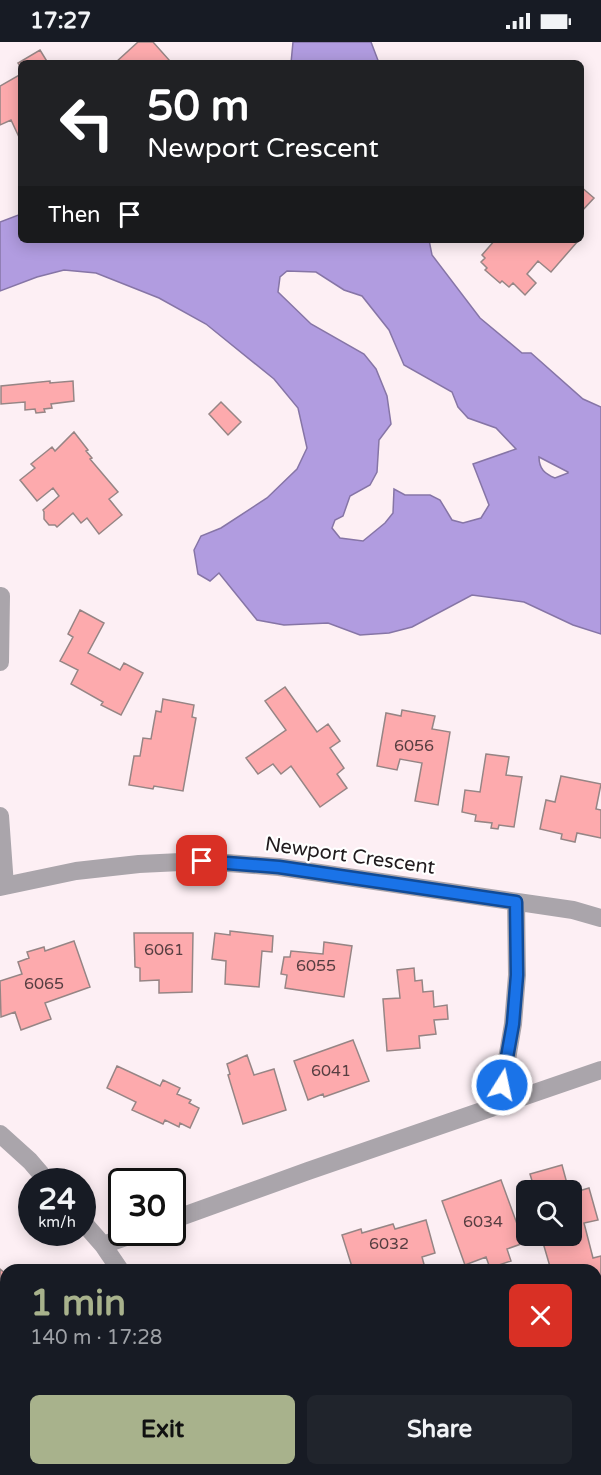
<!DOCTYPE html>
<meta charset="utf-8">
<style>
body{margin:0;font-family:"Varela Round",sans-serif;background:#20242c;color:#f1f3f6;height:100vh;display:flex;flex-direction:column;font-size:22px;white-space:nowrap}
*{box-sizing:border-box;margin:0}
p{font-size:20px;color:#9ea1a6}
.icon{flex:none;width:33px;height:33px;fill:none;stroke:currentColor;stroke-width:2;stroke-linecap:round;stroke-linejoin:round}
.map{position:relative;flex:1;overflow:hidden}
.details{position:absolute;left:0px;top:1222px;width:602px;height:212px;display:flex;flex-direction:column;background:#171b24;border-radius:18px 18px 0 0;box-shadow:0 3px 15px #0003}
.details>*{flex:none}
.top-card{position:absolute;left:18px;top:18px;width:566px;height:183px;border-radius:9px;box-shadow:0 3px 15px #0003;background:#202124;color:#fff;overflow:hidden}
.controls{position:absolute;left:516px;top:1138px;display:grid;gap:12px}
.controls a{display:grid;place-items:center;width:66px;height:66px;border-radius:9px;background:#171b24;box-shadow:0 3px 15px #0003;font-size:30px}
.speed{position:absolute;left:18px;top:1126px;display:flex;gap:12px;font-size:30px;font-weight:700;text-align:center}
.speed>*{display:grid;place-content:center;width:78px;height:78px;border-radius:50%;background:#171b24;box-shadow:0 3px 15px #0003;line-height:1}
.speed small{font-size:15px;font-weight:400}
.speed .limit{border:3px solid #111;border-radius:9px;background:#fff;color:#111}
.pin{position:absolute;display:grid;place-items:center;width:51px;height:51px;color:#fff;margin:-26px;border-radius:12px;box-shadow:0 3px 9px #0006}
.me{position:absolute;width:66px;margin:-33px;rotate:10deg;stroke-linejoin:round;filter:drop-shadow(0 0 4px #0008)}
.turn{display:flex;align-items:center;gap:21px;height:126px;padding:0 30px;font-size:27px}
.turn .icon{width:78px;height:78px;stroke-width:2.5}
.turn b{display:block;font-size:42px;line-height:51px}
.then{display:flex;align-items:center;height:57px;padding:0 30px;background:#0003;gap:12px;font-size:22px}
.round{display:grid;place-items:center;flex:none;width:63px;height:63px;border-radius:9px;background:#20242c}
.head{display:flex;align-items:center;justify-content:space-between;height:102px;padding:0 30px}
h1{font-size:36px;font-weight:700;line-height:45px;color:#a8b28c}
.action{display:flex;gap:12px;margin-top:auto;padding:12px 30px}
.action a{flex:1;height:69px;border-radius:9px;background:#a8b28c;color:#111;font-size:24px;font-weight:700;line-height:69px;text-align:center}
.action a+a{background:#20242c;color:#f1f3f6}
.status{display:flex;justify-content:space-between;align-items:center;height:42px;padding:0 30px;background:#171b24;direction:ltr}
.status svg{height:16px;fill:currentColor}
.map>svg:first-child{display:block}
.water{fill:#b19ce0;stroke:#8675a6;stroke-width:1.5;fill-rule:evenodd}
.building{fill:#fdaaad;stroke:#968585;stroke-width:1.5}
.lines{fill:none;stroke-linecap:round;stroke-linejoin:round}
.minor{stroke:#aaa5ab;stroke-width:18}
.route-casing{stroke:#114b97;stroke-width:15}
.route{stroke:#1a73e8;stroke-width:10}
.labels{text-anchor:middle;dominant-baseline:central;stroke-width:4.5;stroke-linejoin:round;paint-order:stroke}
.number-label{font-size:16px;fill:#573e41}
.street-label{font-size:20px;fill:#201a1d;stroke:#fff}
</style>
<div class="status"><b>17:27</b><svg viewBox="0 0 49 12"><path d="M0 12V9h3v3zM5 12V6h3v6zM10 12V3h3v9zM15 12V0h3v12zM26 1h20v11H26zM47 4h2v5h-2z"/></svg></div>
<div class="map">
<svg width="601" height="1433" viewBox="0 0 601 1433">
<rect width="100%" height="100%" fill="#fdeff4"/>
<path class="water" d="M293 0H371L379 21H291Z
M21 172V198H429L432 213 480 276 522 311H531L583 357 601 365V592L573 583 524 560 472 553 412 585 389 591 360 593 328 581 284 583 257 578 219 531 210 539 198 532 194 508 201 494 221 486 267 456 297 427 307 406 298 366 274 337 206 282 159 256 96 231 64 228 37 235 0 249V180ZM287 229 316 230 344 248 362 254 389 288 404 323 452 350 458 365 468 376 496 386 516 407 473 422 489 463 481 476 463 481 452 478 440 458 430 453H405L394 447 393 471 385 481 363 499 340 496 332 486 335 478 343 474 350 454 370 443 377 430 379 398 391 382 387 354 376 327 364 312 311 282 278 250 280 235ZM539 415 568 430V431L555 436C545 432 539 427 539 415Z
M427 1428H569L578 1433H436Z"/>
<path class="building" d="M138 0H153L170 19 169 21H115Z
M40 8 48 21H21V26L18 21Z
M21 32V94L19 95 11 78 0 83V44Z
M580 144 594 156 580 171Z
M495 198H578V199L551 230 538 219 527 232 536 241 525 253 513 241 509 245 502 239 500 241 485 228 487 226 481 220 485 216 482 213Z
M50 339V341L73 339 74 359 51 362 52 366 44 367 45 370 36 371 35 367 25 368V360L1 362V344Z
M221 360 241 380 228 393 209 372Z
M74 390 88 408 86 409 92 416 90 417 118 450 109 457 122 473 99 492 87 476 81 481 73 471 57 485 55 483H49L44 477V470L43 468 59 454 53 446 37 459 20 438 35 426 31 422 52 405 55 409Z
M80 568 104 581 88 611 120 628 124 621 143 631 121 673 101 663 103 660 71 642 78 628 60 619 73 595 68 592Z
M285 645 317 690 328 682 340 699 330 706 344 726 337 732 347 746 320 765 291 724 281 732 273 722 258 732 246 716 286 688 265 659Z
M163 657 194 663 192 675 196 676 183 749 154 744 153 747 129 743 134 714H140L143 696 151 697 156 669 161 670Z
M402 668 435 674 432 687 450 690 438 763 415 759 422 721 400 717 397 728 377 724 386 671 401 674Z
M486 712 509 715 506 733 522 735 514 785 499 783 498 787 491 786 492 781 475 779 476 773 462 770 465 748 480 750Z
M561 734 601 742 596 767 601 768V796L577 791 575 800 561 797 562 792 540 787 546 758 555 760Z
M230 889 273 894 272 910 262 909 259 945 225 942 226 919 212 917 215 891 230 893Z
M134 891H193L192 950 159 951V938L140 939V926L135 925Z
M74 899 90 945 45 961 51 977 21 988 15 970 1 975 0 939 22 932 18 920 29 916 27 910 44 905 45 909Z
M324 900 352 904 344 955 285 946 287 933 281 932 284 915H290L291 909 323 912Z
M414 926 415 939 422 938 423 950 433 949 434 965 447 963 448 977 434 978 436 992 419 994 420 1006 387 1009 383 957 400 956 397 928Z
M353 998 369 1039 324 1055 323 1052 308 1058 294 1019Z
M247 1013 254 1033 274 1027 286 1068 243 1082 228 1033 230 1032 227 1022Z
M117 1024 160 1044 163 1038 180 1046 177 1052 191 1058 189 1061 199 1066 190 1086 180 1081 179 1085 165 1078 163 1082 132 1068 136 1060 107 1046Z
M562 1123 569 1149H535L530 1132Z
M501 1138 524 1201 507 1207 511 1219 490 1226 486 1215 465 1223 442 1159Z
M589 1146 598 1178 584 1181 593 1216 601 1214V1238L596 1240V1228H551L541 1194H572V1151Z
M426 1178 435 1211 422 1215 425 1226 415 1228H353L342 1193 361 1187 362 1191 393 1182 395 1187Z
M0 1227 6 1232V1282L0 1288Z
M122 1428H148L150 1432 153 1431 154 1433H124Z"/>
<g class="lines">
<path class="minor" d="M0 620 1 554
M0 774 5 844
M0 845 76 829 139 822 202 819 279 825 573 868 601 876
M499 1064 513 982 517 933 516 860
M0 1092 30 1119 48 1140
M172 1178 308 1129 601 1028
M82 1179 103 1203 120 1228
M103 1203 137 1191
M240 1428 242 1433"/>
</g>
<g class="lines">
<g class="route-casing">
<path id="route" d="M202 819 279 825 516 860 517 933 513 982 502 1043"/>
</g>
<use href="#route" class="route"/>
</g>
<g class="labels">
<g class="number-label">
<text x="414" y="704">6056</text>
<text x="164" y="908">6061</text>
<text x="316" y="924">6055</text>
<text x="44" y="942">6065</text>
<text x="331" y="1029">6041</text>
<text x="483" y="1180">6034</text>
<text x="389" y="1202">6032</text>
</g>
<g class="street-label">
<text transform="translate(350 814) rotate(8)">Newport Crescent</text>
</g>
</g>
</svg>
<div class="controls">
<a><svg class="icon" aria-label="search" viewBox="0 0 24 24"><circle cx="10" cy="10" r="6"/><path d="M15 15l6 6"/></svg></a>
</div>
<div class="speed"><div>24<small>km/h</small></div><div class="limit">30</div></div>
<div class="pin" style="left:202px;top:819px;background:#d93025"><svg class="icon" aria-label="arrive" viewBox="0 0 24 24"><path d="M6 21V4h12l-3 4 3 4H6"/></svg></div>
<svg class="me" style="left:502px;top:1043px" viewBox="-20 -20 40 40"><circle r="17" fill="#1a73e8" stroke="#fff" stroke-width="3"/><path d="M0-11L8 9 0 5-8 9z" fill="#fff"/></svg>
<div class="top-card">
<div class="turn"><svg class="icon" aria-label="left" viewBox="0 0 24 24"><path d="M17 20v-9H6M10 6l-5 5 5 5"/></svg><div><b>50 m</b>Newport Crescent</div></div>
<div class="then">Then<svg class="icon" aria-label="arrive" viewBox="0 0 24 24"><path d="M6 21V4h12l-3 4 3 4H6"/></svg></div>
</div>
<section class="details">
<div class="head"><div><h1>1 min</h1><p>140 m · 17:28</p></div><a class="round" style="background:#d93025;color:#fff"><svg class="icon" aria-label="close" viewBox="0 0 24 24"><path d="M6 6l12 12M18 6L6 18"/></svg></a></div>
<div class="action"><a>Exit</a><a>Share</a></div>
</section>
</div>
